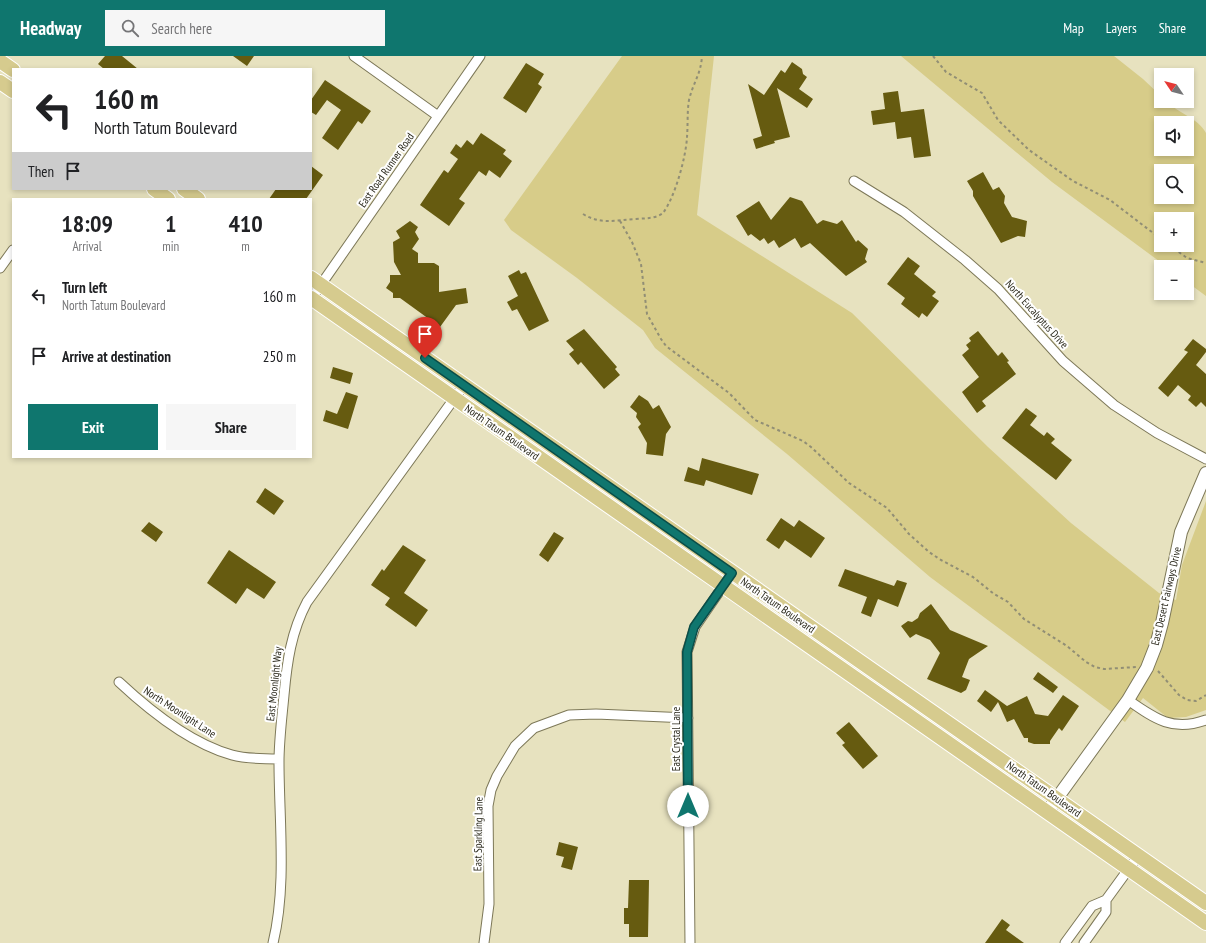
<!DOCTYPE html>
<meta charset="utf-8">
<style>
body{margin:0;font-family:"PT Sans Narrow",sans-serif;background:#f6f6f6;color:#202124;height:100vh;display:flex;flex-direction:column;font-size:15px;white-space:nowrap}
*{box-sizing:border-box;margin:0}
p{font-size:13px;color:#757577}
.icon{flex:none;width:22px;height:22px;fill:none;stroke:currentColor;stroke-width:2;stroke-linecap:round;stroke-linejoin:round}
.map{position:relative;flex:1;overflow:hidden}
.drawer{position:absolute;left:12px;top:142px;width:300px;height:260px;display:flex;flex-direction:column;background:#fff;border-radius:0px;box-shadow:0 2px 6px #0003}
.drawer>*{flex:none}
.guide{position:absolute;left:12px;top:12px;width:300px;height:122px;border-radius:0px;box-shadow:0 2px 6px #0003;background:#fff;color:#202124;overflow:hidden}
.needle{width:26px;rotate:305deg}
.tools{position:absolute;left:1154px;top:12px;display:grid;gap:8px}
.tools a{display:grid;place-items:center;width:40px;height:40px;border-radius:0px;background:#fff;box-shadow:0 2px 6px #0003;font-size:20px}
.pin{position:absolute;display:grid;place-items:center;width:34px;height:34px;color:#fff;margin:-41px -17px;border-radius:50% 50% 50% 0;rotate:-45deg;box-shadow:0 0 4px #0007}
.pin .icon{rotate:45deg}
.me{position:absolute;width:44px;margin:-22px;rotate:0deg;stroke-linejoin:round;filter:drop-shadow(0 0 3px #0008)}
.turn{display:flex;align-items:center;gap:14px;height:84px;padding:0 16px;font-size:18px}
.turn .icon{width:52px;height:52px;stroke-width:2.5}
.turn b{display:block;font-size:28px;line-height:34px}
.then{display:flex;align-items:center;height:38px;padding:0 16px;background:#0003;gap:8px;font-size:15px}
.eta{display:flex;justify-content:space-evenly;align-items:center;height:68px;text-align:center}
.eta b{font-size:24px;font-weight:800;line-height:28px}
.action{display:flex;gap:8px;margin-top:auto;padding:8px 16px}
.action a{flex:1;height:46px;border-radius:0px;background:#0f766e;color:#fff;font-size:16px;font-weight:800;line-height:46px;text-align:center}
.action a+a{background:#f6f6f6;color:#202124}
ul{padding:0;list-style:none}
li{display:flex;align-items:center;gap:12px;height:60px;padding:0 16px}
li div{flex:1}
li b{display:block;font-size:15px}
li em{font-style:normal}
header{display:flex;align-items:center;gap:24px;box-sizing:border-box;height:56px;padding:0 20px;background:#0f766e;color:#fff}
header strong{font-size:19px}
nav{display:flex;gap:22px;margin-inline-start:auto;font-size:14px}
.search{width:280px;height:36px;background:#f6f6f6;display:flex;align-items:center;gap:10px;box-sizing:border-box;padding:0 14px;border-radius:0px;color:#757577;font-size:15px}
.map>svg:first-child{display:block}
.green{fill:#d7cc89;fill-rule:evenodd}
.building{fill:#665b10}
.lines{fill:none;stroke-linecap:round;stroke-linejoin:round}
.street-casing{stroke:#7d7858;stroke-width:11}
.secondary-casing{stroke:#7d7858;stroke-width:14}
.primary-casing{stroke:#fff;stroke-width:16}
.path{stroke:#918e75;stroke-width:2;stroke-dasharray:3 3;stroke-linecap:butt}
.street{stroke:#fff;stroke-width:9}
.secondary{stroke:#fff;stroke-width:12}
.primary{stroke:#d6cb8e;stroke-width:14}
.route-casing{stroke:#0a4d48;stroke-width:10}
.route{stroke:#0f766e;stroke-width:7}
.labels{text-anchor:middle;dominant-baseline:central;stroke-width:4;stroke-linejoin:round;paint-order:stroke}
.street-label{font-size:11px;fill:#2a281b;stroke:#fff}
</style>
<header>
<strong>Headway</strong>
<div class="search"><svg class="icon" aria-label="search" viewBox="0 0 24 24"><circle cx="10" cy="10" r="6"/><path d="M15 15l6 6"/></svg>Search here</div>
<nav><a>Map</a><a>Layers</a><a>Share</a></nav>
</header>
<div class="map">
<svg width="1206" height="887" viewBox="0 0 1206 887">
<rect width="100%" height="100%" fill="#e7e2bf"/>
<path class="green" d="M622 0H714L697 159 852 257 988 391 1071 467 1159 537 1176 544 1182 509 1206 445V654L1186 661 1168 662 1143 642 1125 666 930 521 787 398 655 292 643 274 577 222 511 174 504 164Z
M901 0H1114L1143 23 1161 40V45H1166C1178 57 1198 62 1206 77V240L1187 226V211H1167L1052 126ZM1161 67H1187V93H1161ZM1161 115H1187V141H1161ZM1161 163H1187V189H1161Z"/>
<path class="building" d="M105 0H122L138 13H104L98 8Z
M233 0H254L247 10Z
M792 6 802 13 803 18 807 21 799 33 813 43 807 52 777 32 790 81 774 85 775 87 756 93 753 83 762 80 748 28 764 39 781 14 785 17Z
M526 7 544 18 538 28 542 31 526 57 503 42Z
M325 24 371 55 362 68 358 65 338 94 322 82 341 54 327 44 316 59 311 56V44Z
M898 35 901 56 924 53 931 100 914 102 911 81 897 83 895 66 873 69 871 55 885 53 883 37Z
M481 77 506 94 503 98 512 105 500 122 489 114 486 120 479 115 459 143 465 147 449 170 420 149 444 114 448 117 458 103 450 97 456 88 461 92 467 84 473 89Z
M311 110 323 119 306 143H269L276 133H311Z
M983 116 993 134 999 131 1005 140 1004 147 1012 161 1027 165 1025 181 1018 180 1001 187 973 140V135L967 125Z
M790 141 802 145 817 168 823 164 837 168 842 164 856 186 858 184 868 193 865 203 867 206 846 220 810 187 801 192 795 182 779 192 774 184 768 188 764 182 760 185 751 178 748 180 736 160 759 145 771 164Z
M410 165 418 171 415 176 419 183 412 193 418 197V207H434L439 210V236L466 232 468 247 456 249 440 271 400 242H393V237L386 232 390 226V219H401L394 206 393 186 400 182 396 175Z
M908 201 920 210 914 218 936 236 932 240 939 245 927 261 922 257 919 262 901 248 905 242 887 228Z
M519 214 521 218 526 216 549 265 529 275 517 253 512 255 507 246 518 240 508 220Z
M584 273 617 311 615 313 620 319 604 333 581 306 578 309 569 298 574 294 566 285Z
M978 275 998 300 1002 296 1009 305 1007 306 1016 318 982 345 986 350 977 357 962 336 979 321 962 299 969 293 966 289 971 285 969 282Z
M1193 283 1206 293V296L1196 309 1206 318V351L1201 346 1196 351 1188 344 1191 340 1178 329 1168 341 1158 332 1188 296 1184 294Z
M333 311 353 317 350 328 330 322Z
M346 336 358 340 348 373 323 365 326 354 337 358Z
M639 339 648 345 653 353 659 349 671 371 666 378 663 400 646 398 647 387 638 371 641 368 636 361 637 357 630 351Z
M1026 352 1037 360 1030 369 1044 380 1047 376 1055 383 1051 387 1072 404 1056 424 1002 382Z
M702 402 759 418 752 439 706 424 704 430 684 425 688 411 699 415Z
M265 432 284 445 274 459 256 446Z
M781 462 794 471 799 464 825 482 811 502 785 484 779 493 766 484Z
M149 466 163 476 156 486 141 475Z
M554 476 564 482 548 506 539 499Z
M403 489 426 504 404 537 428 554 416 571 385 549 390 542 371 529 382 513 384 515Z
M229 494 276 526 264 543 247 532 236 548 207 527Z
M845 513 894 530 897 524 907 527 898 551 878 543 871 561 861 557 867 541 838 530Z
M931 548 950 574 988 590 969 603 962 621 970 624 966 634 961 637 927 623 940 597 930 584 916 578 910 582 901 570 908 565 912 566 918 562 920 557Z
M1038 616 1058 631 1053 637 1033 623Z
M985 634 1007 650 1027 640 1035 658 1048 660 1063 639 1079 650 1062 675 1059 672 1050 685V688H1034L1028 686V682H1024L1014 663 1007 666 998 646 991 656 977 645Z
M849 666 878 700 863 713 842 689 845 687 836 677Z
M559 786 578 791 572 814 561 811 564 801 556 799Z
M629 824H649L648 881H629V868H624V852H628Z
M1002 863 1010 869 1006 874 1024 887H985Z"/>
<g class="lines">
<g class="street-casing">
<path id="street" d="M354 0 438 60
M854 125 904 156 965 204 998 233 1063 305 1114 349 1157 377 1206 403
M0 212 13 194
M311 243 480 0
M119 626C149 654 192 688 232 699 247 703 264 703 279 703
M1128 644C1155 663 1173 676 1206 664
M273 887C287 830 279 764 279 706 279 684 282 661 284 639 287 606 291 576 307 546L464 329
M484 887 489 848 488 750 491 734 497 720 515 690 534 672 569 659 596 658 688 662
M690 887 687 596 695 571 732 517
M1065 887 1092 850 1106 844
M1084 887 1106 856V844L1138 800"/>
</g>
<g class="secondary-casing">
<path id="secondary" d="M1047 756 1128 644 1147 612 1156 589 1162 567 1181 476 1206 417"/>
</g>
<g class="primary-casing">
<path id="primary" d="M0 5 13 14
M0 26 13 35
M154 133 168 143
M184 133 198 143
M311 222 1206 847
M311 242 1206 867"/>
</g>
<path class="path" d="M933 0 946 16 982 37 998 64 1029 94 1073 125 1110 144 1161 183
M583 158C601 169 616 164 636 163 646 162 655 163 663 157 675 141 686 101 687 81 688 69 687 56 689 44 693 27 701 18 702 0
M620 165 632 186 641 208 647 258 661 283 666 290 729 337 755 364 803 385 811 391 849 427 887 452 909 478 929 496 941 504 973 521 994 538 1008 546 1024 563 1067 590 1086 606 1095 611 1104 613 1136 611
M1169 189 1187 202 1206 207
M1158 615 1179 639 1187 644 1196 645 1206 639"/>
<use href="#street" class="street"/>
<use href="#secondary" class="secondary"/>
<use href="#primary" class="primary"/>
</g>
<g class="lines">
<g class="route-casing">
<path id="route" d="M425 302 732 517 694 571 687 596 688 750"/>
</g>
<use href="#route" class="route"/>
</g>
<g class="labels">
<g class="street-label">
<text transform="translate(386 114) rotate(-55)">East Road Runner Road</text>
<text transform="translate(1037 258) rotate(48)">North Eucalyptus Drive</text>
<text transform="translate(502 376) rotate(35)">North Tatum Boulevard</text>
<text transform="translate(1166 540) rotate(-77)">East Desert Fairways Drive</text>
<text transform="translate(778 549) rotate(35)">North Tatum Boulevard</text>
<text transform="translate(274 628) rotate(-84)">East Moonlight Way</text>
<text transform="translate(180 656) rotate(33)">North Moonlight Lane</text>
<text transform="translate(676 683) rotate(-90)">East Crystal Lane</text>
<text transform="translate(1044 733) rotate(35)">North Tatum Boulevard</text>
<text transform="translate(478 778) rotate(-89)">East Sparkling Lane</text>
</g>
</g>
</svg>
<div class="tools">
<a><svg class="needle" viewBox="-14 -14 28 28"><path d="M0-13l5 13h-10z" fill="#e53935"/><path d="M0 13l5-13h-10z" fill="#757577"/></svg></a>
<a><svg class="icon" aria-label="sound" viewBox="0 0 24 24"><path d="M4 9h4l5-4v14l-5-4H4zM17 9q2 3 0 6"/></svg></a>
<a><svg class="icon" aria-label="search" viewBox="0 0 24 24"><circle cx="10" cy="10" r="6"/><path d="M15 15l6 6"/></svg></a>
<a>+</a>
<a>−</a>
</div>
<div class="pin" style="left:425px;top:302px;background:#d93025"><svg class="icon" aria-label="arrive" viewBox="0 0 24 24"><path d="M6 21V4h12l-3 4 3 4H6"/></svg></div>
<svg class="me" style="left:688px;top:750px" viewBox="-20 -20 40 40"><circle r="19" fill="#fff"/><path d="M0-13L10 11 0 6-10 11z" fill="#0f766e"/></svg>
<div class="guide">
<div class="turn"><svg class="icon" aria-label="left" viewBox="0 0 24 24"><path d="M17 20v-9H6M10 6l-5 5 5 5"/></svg><div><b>160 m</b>North Tatum Boulevard</div></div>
<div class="then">Then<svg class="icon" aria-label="arrive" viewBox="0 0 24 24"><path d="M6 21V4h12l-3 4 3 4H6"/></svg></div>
</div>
<section class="drawer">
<div class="eta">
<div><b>18:09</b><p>Arrival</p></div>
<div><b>1</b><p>min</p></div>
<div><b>410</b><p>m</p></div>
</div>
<ul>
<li><svg class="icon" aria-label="left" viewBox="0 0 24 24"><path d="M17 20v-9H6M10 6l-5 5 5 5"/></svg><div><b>Turn left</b><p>North Tatum Boulevard</p></div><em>160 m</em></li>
<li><svg class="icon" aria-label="arrive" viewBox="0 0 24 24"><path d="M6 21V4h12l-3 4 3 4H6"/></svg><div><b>Arrive at destination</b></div><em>250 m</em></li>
</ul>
<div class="action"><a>Exit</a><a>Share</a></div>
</section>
</div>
